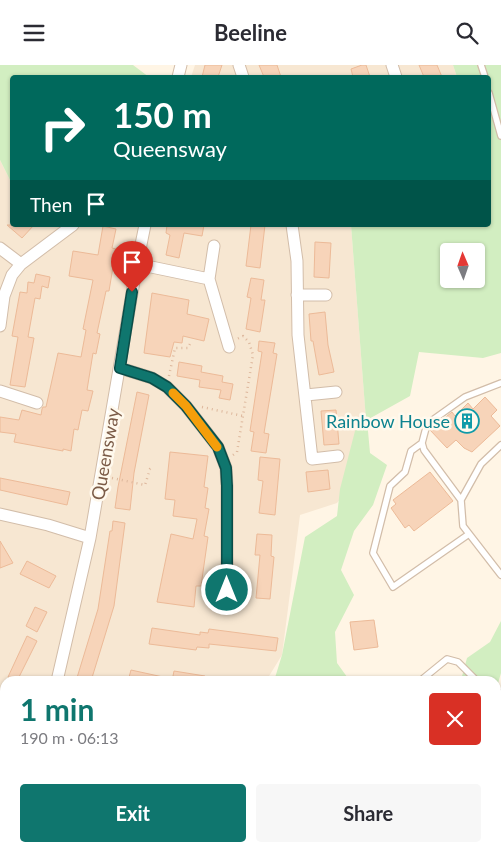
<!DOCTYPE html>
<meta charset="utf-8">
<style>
body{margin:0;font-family:Lato,sans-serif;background:#f7f7f7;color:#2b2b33;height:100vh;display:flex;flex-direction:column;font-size:19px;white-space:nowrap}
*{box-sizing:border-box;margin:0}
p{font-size:16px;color:#7c7c81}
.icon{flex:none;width:28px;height:28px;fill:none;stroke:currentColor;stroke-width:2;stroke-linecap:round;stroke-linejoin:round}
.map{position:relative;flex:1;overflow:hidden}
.details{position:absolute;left:0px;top:611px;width:501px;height:176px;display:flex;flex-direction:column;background:#fff;border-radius:15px 15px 0 0;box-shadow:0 1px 4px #0004}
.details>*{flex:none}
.banner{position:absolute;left:10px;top:10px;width:481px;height:152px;border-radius:5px;box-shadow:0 1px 4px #0004;background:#00695c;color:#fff;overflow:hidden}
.needle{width:32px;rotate:358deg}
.tools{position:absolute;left:440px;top:178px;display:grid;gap:10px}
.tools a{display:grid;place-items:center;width:45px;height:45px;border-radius:5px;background:#fff;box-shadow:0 1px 4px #0004;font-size:25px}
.pin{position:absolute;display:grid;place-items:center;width:42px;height:42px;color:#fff;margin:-51px -21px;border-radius:50% 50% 50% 0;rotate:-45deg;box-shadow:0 0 5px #0007}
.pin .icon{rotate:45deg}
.me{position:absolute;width:55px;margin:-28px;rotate:0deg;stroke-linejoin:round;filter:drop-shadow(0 0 4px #0008)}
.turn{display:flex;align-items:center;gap:18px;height:105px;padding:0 20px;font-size:22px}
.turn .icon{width:65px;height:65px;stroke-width:2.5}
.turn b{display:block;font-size:35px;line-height:42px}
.then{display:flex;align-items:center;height:48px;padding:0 20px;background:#0003;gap:10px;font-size:19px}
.round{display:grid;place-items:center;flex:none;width:52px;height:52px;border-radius:5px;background:#f7f7f7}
.summary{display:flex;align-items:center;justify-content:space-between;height:85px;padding:0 20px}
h1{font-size:30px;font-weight:700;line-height:38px;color:#0f766e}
.button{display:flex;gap:10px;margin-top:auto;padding:10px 20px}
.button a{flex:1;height:58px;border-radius:5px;background:#0f766e;color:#fff;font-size:20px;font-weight:700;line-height:58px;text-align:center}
.button a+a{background:#f7f7f7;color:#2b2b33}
header{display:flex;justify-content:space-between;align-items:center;height:65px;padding:0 20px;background:#fff;font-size:22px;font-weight:700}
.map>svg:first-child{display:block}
.residential{fill:#f7e7d2}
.green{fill:#d2eec1;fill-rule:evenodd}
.building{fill:#f7d4b9;stroke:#ecba98}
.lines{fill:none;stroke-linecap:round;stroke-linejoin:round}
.service-casing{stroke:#d2bda9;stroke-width:8}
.minor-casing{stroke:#d2bda9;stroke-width:13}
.path{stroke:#ddb79c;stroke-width:2.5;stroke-dasharray:1 4;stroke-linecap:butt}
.service{stroke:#fff;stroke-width:5.5}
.minor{stroke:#fff;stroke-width:11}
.route-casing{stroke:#0a4d48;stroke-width:12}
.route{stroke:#0f766e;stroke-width:9}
.slow{stroke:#f59e0b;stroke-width:9}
.labels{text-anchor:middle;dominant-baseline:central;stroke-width:5;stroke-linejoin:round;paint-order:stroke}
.culture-label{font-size:18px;fill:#0d838f;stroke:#fff9ed;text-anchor:end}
.street-label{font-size:18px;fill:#7b5b47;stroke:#fff9ed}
</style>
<header><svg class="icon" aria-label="menu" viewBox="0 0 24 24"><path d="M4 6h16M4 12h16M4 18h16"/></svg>Beeline<svg class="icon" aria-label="search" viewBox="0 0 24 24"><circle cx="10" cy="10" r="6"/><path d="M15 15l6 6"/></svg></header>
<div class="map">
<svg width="501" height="787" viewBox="0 0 501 787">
<rect width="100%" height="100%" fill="#fff5e5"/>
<path class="residential" d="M195 0H453L457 12H191Z
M0 95 12 119V160H351L366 355 348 424 337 438 300 450 282 590 266 616H5V782H222V787H0Z"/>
<path class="green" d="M0 0H133L149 12H12V119L0 95Z
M453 0H501V288L483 293 419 287 410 331 367 355 370 388 387 400 373 440 354 466 341 505 354 530 335 567 337 598 350 616H274L282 590 305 472 337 451 340 424 355 366 366 355 351 160H489V12H457ZM449 186H476V214H449Z
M501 556V608L497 622 501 629V688L496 678V616H462L461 615 467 593 490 577Z
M342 782 343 787H226L225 783Z
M412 783H470V787H410Z"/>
<path class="building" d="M205 0H222L218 12H202Z
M259 0H277L281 12H264Z
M362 0H366L370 12H353L351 4Z
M419 0H437L442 12H424Z
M7 160H34L22 173Z
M167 160H204L202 171 184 168 179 193 166 190 170 170 166 168Z
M251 160H265L260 203 246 201Z
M103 161 116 164 112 183 116 184 109 226H106L97 268 100 269 96 289 93 288 87 325 93 326 88 346 82 345 78 365 74 364 71 386 63 384V386L14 377 16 369 0 367V352L19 355 22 345 41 350 42 344 43 342H46L58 288 81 292 86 265 83 264 93 215 69 211 73 186 98 190Z
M315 177 331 178 329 213 314 212Z
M36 209 50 212 48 223 42 221 40 234 35 233 28 272 34 273 25 322 10 320 18 272 12 271 20 227 27 228 28 217 34 218Z
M251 213 264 215 261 235H265L260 267 246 264 251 233 247 232Z
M152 228 189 235 187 249 209 254 204 276 183 271 182 278 174 277 170 292 144 288Z
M325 247 328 280 334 307 319 310 313 276H311L309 249Z
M259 276 275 278 273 288 277 289 264 368 269 369 266 388 251 386 254 367 250 366 262 287 258 286Z
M179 297 202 301 201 307 223 311 222 317 233 319 230 335 219 333 221 325 199 322 200 315 177 311Z
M137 327 149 330 134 408 130 445 115 443 118 422Z
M485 332 497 345 491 351 500 361 472 387 464 383 456 375 447 383 430 365 452 347 455 351 468 338 473 344Z
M336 345 339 379 324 380 321 346Z
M170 387 208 391 204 422 208 423 205 443 209 444 204 471 208 472 201 521H196L194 542 157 537 171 469 193 474 197 454 173 451 175 435 165 434Z
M260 392 280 394 275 450 259 448 263 416 258 415Z
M328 405 330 424 308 427 306 407Z
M430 407 453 436 414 466 409 460 405 463 391 443 396 439 393 435Z
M0 413 70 427 67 440 0 425Z
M113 456 125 458 114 541 91 616H76L98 544 110 466H112Z
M257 469 272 470 271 491 274 492 270 534 256 533 260 490H255Z
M0 476 13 498 0 503Z
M27 496 56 511 49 523 20 509Z
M35 542 47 547 37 567 26 561Z
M374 555 378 582 354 585 350 557Z
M152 563 200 570V567L208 568 209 564 278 573 276 586 209 579V583L197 582 196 585 149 579Z
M27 571 37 576 17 616 8 612Z
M131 605 163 612V616H128Z
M174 606 205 611 204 616H172Z"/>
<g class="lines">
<g class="service-casing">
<path id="service" d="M481 0 485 12
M489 28 501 71
M422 378 411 386 405 407 390 421 373 488 393 522 469 469
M501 380 481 399 461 435 463 461 501 510
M461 435 424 385 422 378 427 359 465 332 501 318
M420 616 447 594 458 597 477 616
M496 629 501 628"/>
</g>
<g class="minor-casing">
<path id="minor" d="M239 0 243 12
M392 0 396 12
M178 12 181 0
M292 160 297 196 298 270 312 394 338 391
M214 181 209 214 229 282
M0 183 21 199
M137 199 209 214
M297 230H326
M0 261 4 231 12 210 21 199 73 160
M120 303 152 313 167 322 186 341 218 382 226 403 227 421V539
M0 326 37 338
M306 330 336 327
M0 449 48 460 90 473
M57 616 90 473 137 199 145 160
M47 782 49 787
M116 782 117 787
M141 787 144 782"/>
</g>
<path class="path" d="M169 311 175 283H188L190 279
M202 342 243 351
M233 390 237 387 253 290 249 277 243 271 237 274
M112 413 145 420 150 404 153 403"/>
<use href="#service" class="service"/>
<use href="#minor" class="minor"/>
</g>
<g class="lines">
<g class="route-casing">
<path id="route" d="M132 227 120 303 152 313 167 322 186 341 218 382 226 403 227 421V525"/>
</g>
<use href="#route" class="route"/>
<path class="slow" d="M173 328 186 341 217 382"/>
</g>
<defs>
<g id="building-ring" transform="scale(1.25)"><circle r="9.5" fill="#fff9ed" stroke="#0f9aa8" stroke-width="1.5"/><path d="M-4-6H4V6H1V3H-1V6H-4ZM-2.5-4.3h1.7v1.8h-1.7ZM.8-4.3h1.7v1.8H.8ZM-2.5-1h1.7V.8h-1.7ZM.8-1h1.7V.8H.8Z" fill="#0f9aa8"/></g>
</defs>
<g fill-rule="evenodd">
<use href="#building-ring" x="467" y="356"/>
</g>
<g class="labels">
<g class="culture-label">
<text x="450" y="356">Rainbow House</text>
</g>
<g class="street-label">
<text transform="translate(105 389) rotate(-80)">Queensway</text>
</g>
</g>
</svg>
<div class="tools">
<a><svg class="needle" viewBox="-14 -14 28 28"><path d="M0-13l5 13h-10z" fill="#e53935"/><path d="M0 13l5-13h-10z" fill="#7c7c81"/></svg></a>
</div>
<div class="pin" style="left:132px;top:227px;background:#d93025"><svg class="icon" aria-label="arrive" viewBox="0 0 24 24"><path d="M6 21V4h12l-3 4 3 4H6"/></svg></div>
<svg class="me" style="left:227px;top:525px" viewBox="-20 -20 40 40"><circle r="17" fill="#0f766e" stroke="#fff" stroke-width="3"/><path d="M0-11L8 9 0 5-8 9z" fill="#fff"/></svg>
<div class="banner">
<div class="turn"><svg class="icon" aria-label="right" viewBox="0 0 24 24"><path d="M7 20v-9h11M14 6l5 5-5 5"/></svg><div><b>150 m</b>Queensway</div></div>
<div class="then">Then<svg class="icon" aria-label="arrive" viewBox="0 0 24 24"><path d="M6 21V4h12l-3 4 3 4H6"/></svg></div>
</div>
<section class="details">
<div class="summary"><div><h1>1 min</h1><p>190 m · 06:13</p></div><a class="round" style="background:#d93025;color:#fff"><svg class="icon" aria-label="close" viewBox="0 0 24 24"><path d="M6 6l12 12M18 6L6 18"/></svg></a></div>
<div class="button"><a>Exit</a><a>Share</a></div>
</section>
</div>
